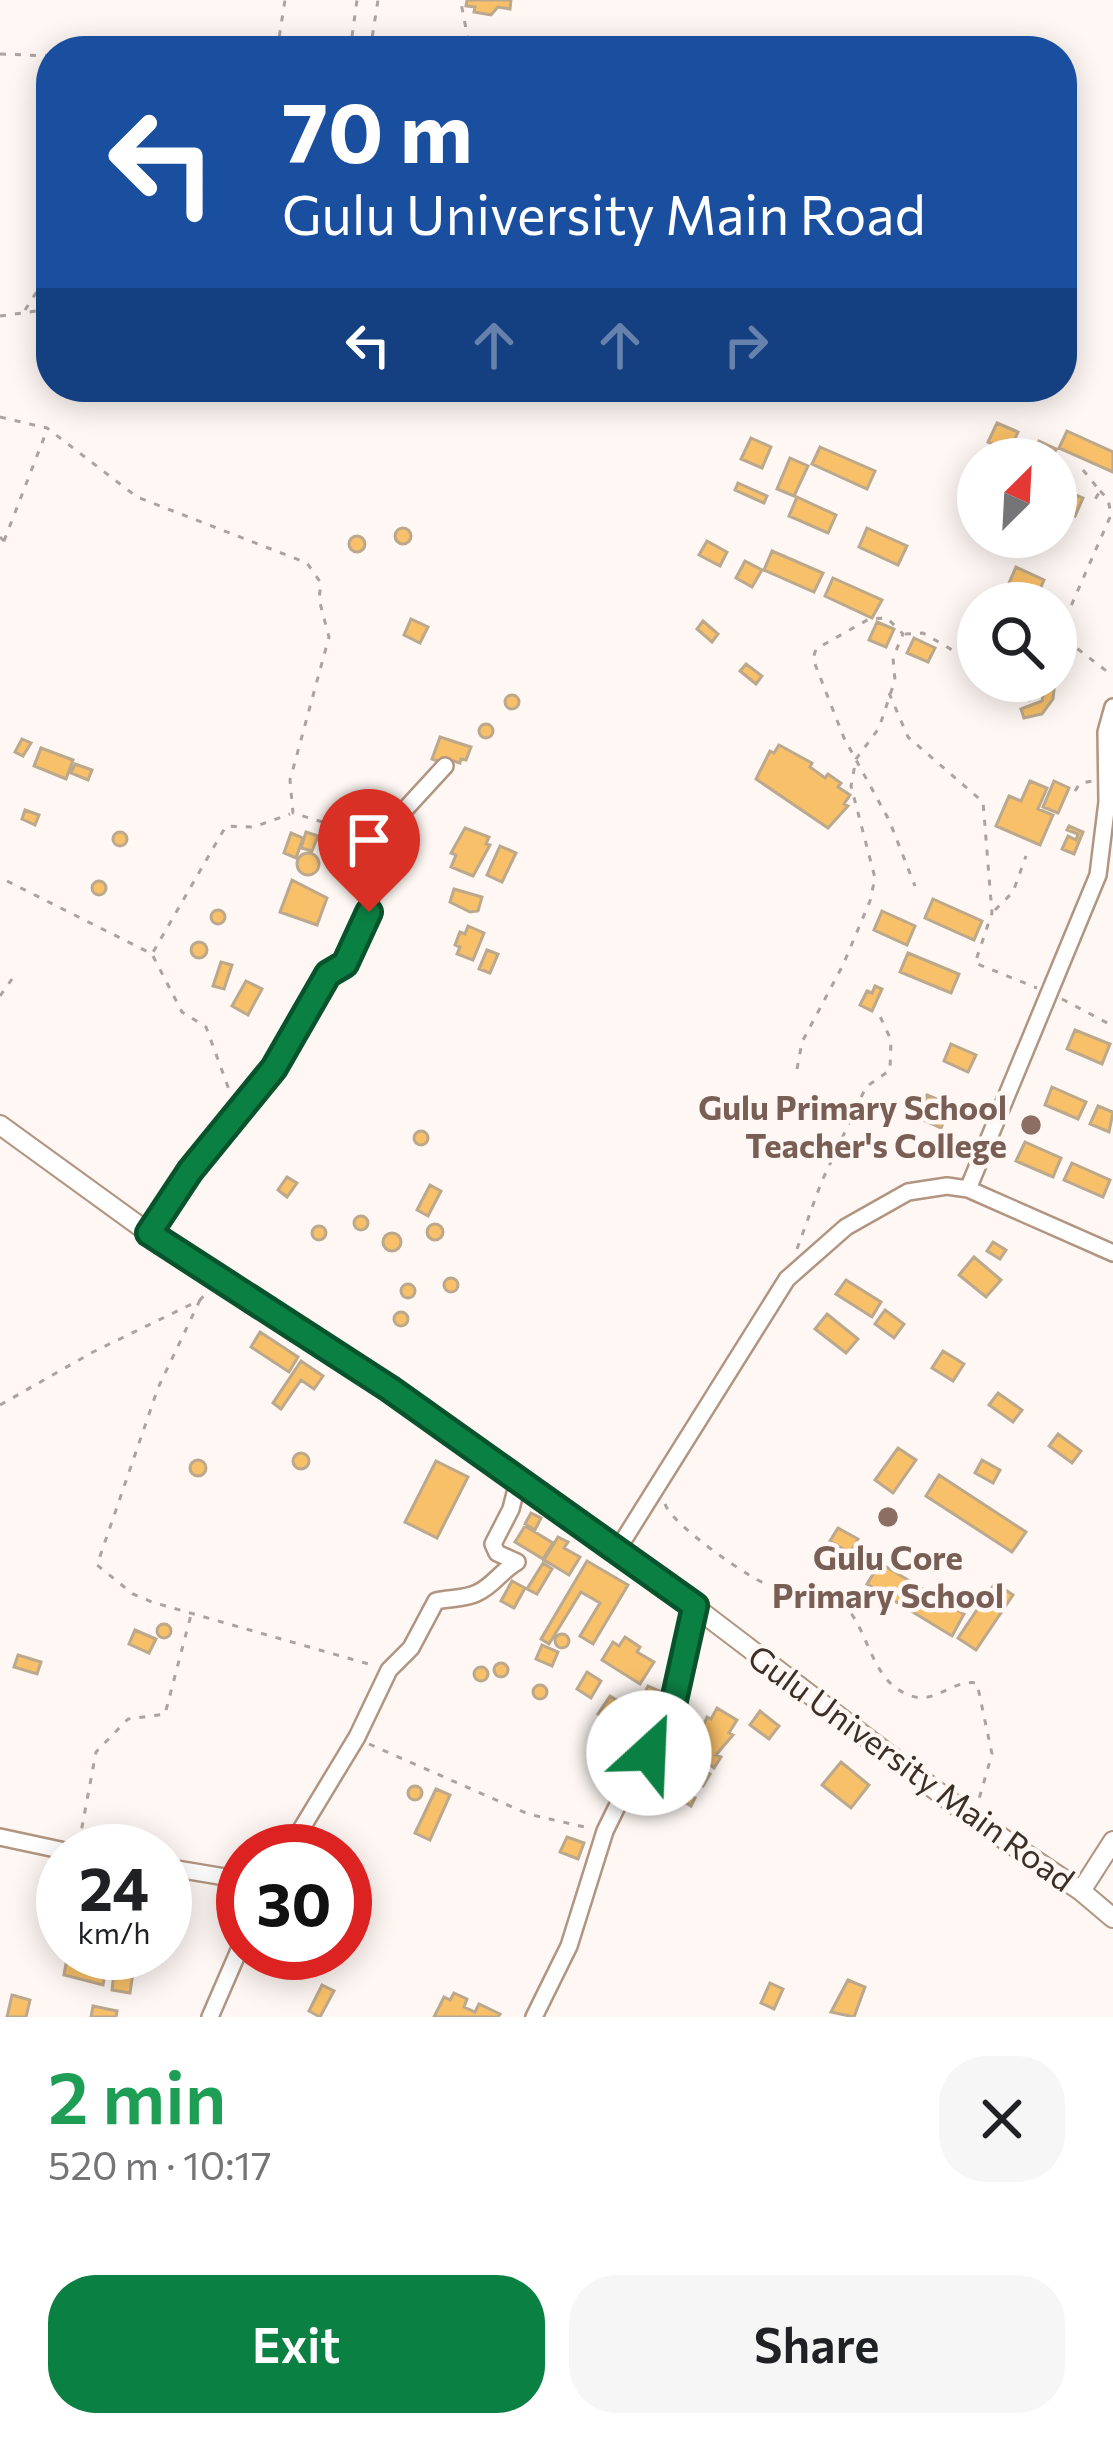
<!DOCTYPE html>
<meta charset="utf-8">
<style>
body{margin:0;font-family:Commissioner,sans-serif;background:#f6f6f6;color:#202124;height:100vh;display:flex;flex-direction:column;font-size:45px;white-space:nowrap}
*{box-sizing:border-box;margin:0}
p{font-size:39px;color:#757577}
.icon{flex:none;width:66px;height:66px;fill:none;stroke:currentColor;stroke-width:2;stroke-linecap:round;stroke-linejoin:round}
.map{position:relative;height:2017px;overflow:hidden}
.sheet{display:flex;flex-direction:column;background:#fff;flex:1}
.sheet>*{flex:none}
.hud{position:absolute;left:36px;top:36px;width:1041px;height:366px;border-radius:48px;box-shadow:0 6px 30px #0003;background:#1a4fa0;color:#fff;overflow:hidden}
.needle{width:78px;rotate:24deg}
.buttons{position:absolute;left:957px;top:438px;display:grid;gap:24px}
.buttons a{display:grid;place-items:center;width:120px;height:120px;border-radius:50%;background:#fff;box-shadow:0 6px 30px #0003;font-size:60px}
.speed{position:absolute;left:36px;top:1824px;display:flex;gap:24px;font-size:60px;font-weight:700;text-align:center}
.speed>*{display:grid;place-content:center;width:156px;height:156px;border-radius:50%;background:#fff;box-shadow:0 6px 30px #0003;line-height:1}
.speed small{font-size:30px;font-weight:400}
.speed .limit{border:18px solid #d22;background:#fff;color:#111}
.pin{position:absolute;display:grid;place-items:center;width:102px;height:102px;color:#fff;margin:-123px -51px;border-radius:50% 50% 50% 0;rotate:-45deg;box-shadow:0 0 12px #0007}
.pin .icon{rotate:45deg}
.me{position:absolute;width:132px;margin:-66px;rotate:25deg;stroke-linejoin:round;filter:drop-shadow(0 0 9px #0008)}
.turn{display:flex;align-items:center;gap:42px;height:252px;padding:0 48px;font-size:54px}
.turn .icon{width:156px;height:156px;stroke-width:2.5}
.turn b{display:block;font-size:84px;line-height:102px}
.lanes{display:flex;align-items:center;height:114px;padding:0 48px;background:#0003;justify-content:center;gap:60px;direction:ltr}
.lanes .off{opacity:.35}
.round{display:grid;place-items:center;flex:none;width:126px;height:126px;border-radius:48px;background:#f6f6f6}
.summary{display:flex;align-items:center;justify-content:space-between;height:204px;padding:0 48px}
h1{font-size:72px;font-weight:600;line-height:90px;color:#1e9e55}
.cta{display:flex;gap:24px;margin-top:auto;padding:24px 48px}
.cta a{flex:1;height:138px;border-radius:48px;background:#0b8043;color:#fff;font-size:48px;font-weight:600;line-height:138px;text-align:center}
.cta a+a{background:#f6f6f6;color:#202124}
.map>svg:first-child{display:block}
.building{fill:#f8c068;stroke:#bca88c;stroke-width:3}
.lines{fill:none;stroke-linecap:round;stroke-linejoin:round}
.minor-casing{stroke:#b29580;stroke-width:20}
.tertiary-casing{stroke:#b29580;stroke-width:22}
.path{stroke:#aca39e;stroke-width:3;stroke-dasharray:6 9;stroke-linecap:butt}
.minor{stroke:#fff;stroke-width:15}
.tertiary{stroke:#fff;stroke-width:18}
.route-casing{stroke:#07532c;stroke-width:30}
.route{stroke:#0b8043;stroke-width:21}
.education-dot{fill:#8d6e63;stroke:#fef7f3;stroke-width:4.5}
.labels{text-anchor:middle;dominant-baseline:central;stroke-width:9;stroke-linejoin:round;paint-order:stroke}
.education-label{font-size:33px;font-weight:bold;fill:#785e54;stroke:#fef7f3;text-anchor:end}
.street-label{font-size:33px;fill:#3b2f27;stroke:#fef7f3}
</style>
<div class="map">
<svg width="1113" height="2017" viewBox="0 0 1113 2017">
<rect width="100%" height="100%" fill="#fef7f3"/>
<path class="building" d="M467 0H511L510 9 498 7 491 15 474 12 475 7 466 6Z
M997 423 1018 432 1009 452 988 442Z
M1067 431 1113 452V472L1059 448Z
M751 438 771 447 762 468 741 459Z
M1039 441 1056 449 1052 459H1031Z
M820 447 875 471 867 489 812 464Z
M790 458 808 466 794 496 777 489Z
M973 479 978 482 974 501 965 496Z
M738 483 767 496 764 503 735 490Z
M1056 487 1083 498 1075 516 1056 508Z
M797 497 836 515 828 533 789 516Z
M395 536a8 8 0 1 1 16 0a8 8 0 1 1-16 0Z
M867 528 907 546 898 565 859 547Z
M349 544a8 8 0 1 1 16 0a8 8 0 1 1-16 0Z
M707 541 727 552 720 566 699 555Z
M772 551 823 573 814 592 764 570Z
M745 561 762 570 752 587 736 578Z
M1016 567 1044 580 1037 596 1009 583Z
M833 578 882 600 872 618 825 596Z
M411 619 428 627 420 643 404 635Z
M703 621 718 634 712 642 697 629Z
M877 622 894 629 886 647 869 640Z
M914 638 935 648 928 662 907 653Z
M746 664 762 676 756 684 740 671Z
M1041 681 1040 691 1029 700 1019 698 1011 687V681Z
M1046 681H1055L1053 699 1042 714 1024 718 1021 709 1042 701Z
M505 702a7 7 0 1 1 14 0a7 7 0 1 1-14 0Z
M479 731a7 7 0 1 1 14 0a7 7 0 1 1-14 0Z
M440 737 471 747 466 760 461 759 460 763 447 759 446 764 432 759Z
M22 739 31 743 23 756 15 752Z
M779 745 812 763 810 767 825 778 828 774 841 783 838 787 850 795 844 804 848 806 828 828 756 779 770 751 774 753Z
M41 748 73 760 66 779 34 766Z
M75 764 92 770 88 780 71 773Z
M1030 781 1047 788 1038 809 1053 815 1040 845 996 826 1009 796 1021 801Z
M1054 781 1069 788 1058 813 1043 807Z
M25 810 39 815 35 825 22 819Z
M1069 826 1083 832 1074 854 1062 849 1068 836 1076 840 1078 834 1067 830Z
M465 828 489 837 486 844 490 845 473 876 451 867 456 855 451 853Z
M306 832 318 836 312 851 301 848Z
M113 839a7 7 0 1 1 14 0a7 7 0 1 1-14 0Z
M291 833 303 838 296 858 284 853Z
M500 846 516 853 502 882 487 875Z
M297 864a11 11 0 1 1 22 0a11 11 0 1 1-22 0Z
M292 880 327 898 317 925 280 912Z
M92 888a7 7 0 1 1 14 0a7 7 0 1 1-14 0Z
M454 889 482 897 478 911 470 912 450 902Z
M933 899 982 921 974 940 925 918Z
M211 917a7 7 0 1 1 14 0a7 7 0 1 1-14 0Z
M882 911 915 926 907 945 874 930Z
M468 926 484 933 473 960 457 954 460 947 455 945 460 932 465 934Z
M191 950a8 8 0 1 1 16 0a8 8 0 1 1-16 0Z
M487 950 498 954 490 973 479 969Z
M908 953 959 974 951 993 900 972Z
M221 962 232 965 224 989 213 986Z
M246 981 262 989 248 1015 232 1006Z
M875 986 882 989 872 1011 860 1005 867 991 872 993Z
M1075 1030 1110 1044 1102 1064 1067 1049Z
M951 1044 976 1055 968 1072 944 1061Z
M1052 1087 1086 1102 1078 1119 1045 1105Z
M927 1095 951 1105 941 1128 917 1117Z
M1098 1106 1113 1112 1109 1132 1090 1124Z
M414 1138a7 7 0 1 1 14 0a7 7 0 1 1-14 0Z
M1025 1142 1061 1158 1053 1177 1016 1161Z
M1072 1163 1110 1180 1103 1197 1064 1180Z
M287 1177 297 1183 287 1197 278 1190Z
M430 1185 441 1191 428 1216 417 1210Z
M354 1223a7 7 0 1 1 14 0a7 7 0 1 1-14 0Z
M427 1232a8 8 0 1 1 16 0a8 8 0 1 1-16 0Z
M312 1233a7 7 0 1 1 14 0a7 7 0 1 1-14 0Z
M383 1242a9 9 0 1 1 18 0a9 9 0 1 1-18 0Z
M993 1242 1006 1250 1000 1259 987 1251Z
M974 1257 1001 1280 986 1297 959 1275Z
M444 1285a7 7 0 1 1 14 0a7 7 0 1 1-14 0Z
M846 1280 881 1302 872 1317 836 1294Z
M401 1291a7 7 0 1 1 14 0a7 7 0 1 1-14 0Z
M885 1310 904 1324 894 1338 875 1324Z
M394 1319a7 7 0 1 1 14 0a7 7 0 1 1-14 0Z
M827 1314 858 1339 846 1353 815 1329Z
M260 1332 298 1357 289 1372 251 1347Z
M943 1351 964 1364 953 1381 932 1368Z
M301 1361 323 1376 314 1389 301 1380 281 1409 273 1403Z
M998 1393 1022 1410 1013 1422 989 1405Z
M1058 1434 1081 1451 1072 1463 1049 1446Z
M898 1448 916 1460 893 1493 875 1480Z
M293 1461a8 8 0 1 1 16 0a8 8 0 1 1-16 0Z
M982 1460 1000 1470 993 1483 975 1473Z
M190 1468a8 8 0 1 1 16 0a8 8 0 1 1-16 0Z
M436 1461 468 1477 437 1538 405 1522Z
M939 1475 1026 1532 1012 1552 926 1496Z
M531 1513 541 1518 535 1530 525 1524Z
M525 1526 553 1543 543 1559 515 1542Z
M838 1528 858 1539 850 1553 830 1541Z
M558 1537 568 1542 564 1548 580 1557 569 1575 544 1560Z
M587 1561 628 1585 593 1644 580 1636 600 1603 581 1592 549 1644 541 1639Z
M543 1563 552 1569 537 1594 527 1589Z
M880 1563 964 1614 952 1636 867 1584Z
M512 1581 525 1588 514 1608 501 1601Z
M995 1583 1013 1595 976 1650 958 1638Z
M157 1631a7 7 0 1 1 14 0a7 7 0 1 1-14 0Z
M135 1630 156 1639 149 1653 129 1644Z
M555 1641a7 7 0 1 1 14 0a7 7 0 1 1-14 0Z
M625 1637 640 1647 637 1652 654 1662 640 1684 602 1660 613 1642 619 1646Z
M542 1645 558 1652 552 1666 536 1659Z
M18 1655 41 1662 37 1674 14 1667Z
M494 1670a7 7 0 1 1 14 0a7 7 0 1 1-14 0Z
M474 1674a7 7 0 1 1 14 0a7 7 0 1 1-14 0Z
M587 1672 601 1681 591 1698 577 1689Z
M533 1692a7 7 0 1 1 14 0a7 7 0 1 1-14 0Z
M648 1686 664 1693 647 1728 631 1721Z
M610 1696 621 1703 609 1721 598 1714Z
M717 1708 737 1720 729 1733 733 1735 716 1755 721 1757 714 1768 709 1764 705 1771 710 1774 703 1786 698 1784 691 1796 695 1798 691 1806 663 1789 670 1777 673 1779 695 1737 698 1739 707 1717 711 1719Z
M760 1711 779 1726 769 1739 750 1725Z
M841 1762 869 1785 851 1808 822 1785Z
M408 1793a7 7 0 1 1 14 0a7 7 0 1 1-14 0Z
M436 1789 450 1795 430 1840 415 1833Z
M567 1837 584 1843 578 1859 560 1852Z
M83 1953 108 1957 103 1985 64 1975 67 1958Z
M115 1963 134 1966 130 1993 112 1990Z
M848 1980 865 1987 854 2017 831 2012Z
M770 1983 783 1989 774 2009 761 2003Z
M322 1985 334 1991 320 2017 309 2011Z
M454 1993 467 1999 464 2007 475 2012 479 2004 500 2014 498 2017H434L444 1997 450 2000Z
M12 1995 30 2000 26 2017H7Z
M93 2006 117 2011 116 2017H91Z"/>
<g class="lines">
<g class="minor-casing">
<path id="minor" d="M968 1189 1098 875 1107 802 1106 732 1113 707
M149 1233 190 1171 274 1068 328 974 345 964 359 926 369 912 378 839 445 766
M616 1552 787 1279 846 1227 908 1192 947 1186 968 1189 1113 1253
M0 1837 65 1851
M288 1851 357 1737 389 1670 411 1648 436 1601C449 1598 465 1599 477 1593 493 1586 501 1571 517 1562L497 1553 493 1544 511 1509 518 1481
M165 1867 243 1880
M210 2017 243 1941
M534 2017 569 1946 605 1831 629 1782 669 1723 695 1607"/>
</g>
<g class="tertiary-casing">
<path id="tertiary" d="M0 1125 149 1233 390 1389 695 1607 971 1817 1081 1891 1113 1918
M1081 1891 1113 1841"/>
</g>
<path class="path" d="M373 50 379 46 396 51
M277 51 285 0
M350 51 357 0
M370 51 378 0
M455 51 468 39 461 3
M0 54 51 56
M25 310 51 270
M0 316 51 309
M0 417 47 428 137 497 307 563 321 583 319 599 329 637 290 780 293 813 365 835
M1083 470 1100 491 1093 503
M1100 491 1108 499 1111 515 1060 631 1062 637 1113 676
M0 537 4 541 0 547
M4 541 47 430
M905 634 923 633 978 665
M889 693 908 737 983 802 992 913 975 963 1037 988
M1075 791 1080 783 1093 781
M7 881 152 954 226 826 254 827 290 814
M995 910 1013 892 1026 856
M153 956 182 1012 206 1027 231 1095
M0 996 12 979
M1062 999 1113 1026
M797 1069 802 1042 843 965 870 901 875 878 851 786 856 759 879 728 895 680 893 658 903 634 887 618 869 619 816 649 813 659 844 738 889 820 915 886
M797 1249 821 1183 866 1087 890 1070 891 1040 878 1012
M200 1300 158 1388 97 1565 133 1594 152 1602 372 1665
M0 1405 93 1352 200 1300 210 1289
M665 1504C672 1525 752 1581 775 1588 793 1593 814 1586 831 1595 870 1615 865 1679 909 1695 935 1706 951 1679 977 1683L992 1754 979 1799
M369 1744 528 1814 589 1828
M79 1843 96 1752 128 1719 165 1714 191 1615"/>
<use href="#minor" class="minor"/>
<use href="#tertiary" class="tertiary"/>
</g>
<g class="lines">
<g class="route-casing">
<path id="route" d="M369 912 345 964 328 974 274 1068 190 1171 149 1233 390 1389 695 1606 669 1723 649 1753"/>
</g>
<use href="#route" class="route"/>
</g>
<g class="education-dot">
<circle cx="1031" cy="1125" r="12"/>
<circle cx="888" cy="1517" r="12"/>
</g>
<g class="labels">
<g class="education-label">
<text x="1007" y="1106">Gulu Primary School<tspan x="1007" dy="38">Teacher's College</tspan></text>
<text x="888" y="1556" text-anchor="middle">Gulu Core<tspan x="888" dy="38">Primary School</tspan></text>
</g>
<g class="street-label">
<text transform="translate(912 1767) rotate(36)">Gulu University Main Road</text>
</g>
</g>
</svg>
<div class="buttons">
<a><svg class="needle" viewBox="-14 -14 28 28"><path d="M0-13l5 13h-10z" fill="#e53935"/><path d="M0 13l5-13h-10z" fill="#757577"/></svg></a>
<a><svg class="icon" aria-label="search" viewBox="0 0 24 24"><circle cx="10" cy="10" r="6"/><path d="M15 15l6 6"/></svg></a>
</div>
<div class="speed"><div>24<small>km/h</small></div><div class="limit">30</div></div>
<div class="pin" style="left:369px;top:912px;background:#d93025"><svg class="icon" aria-label="arrive" viewBox="0 0 24 24"><path d="M6 21V4h12l-3 4 3 4H6"/></svg></div>
<svg class="me" style="left:649px;top:1753px" viewBox="-20 -20 40 40"><circle r="19" fill="#fff"/><path d="M0-13L10 11 0 6-10 11z" fill="#0b8043"/></svg>
<div class="hud">
<div class="turn"><svg class="icon" aria-label="left" viewBox="0 0 24 24"><path d="M17 20v-9H6M10 6l-5 5 5 5"/></svg><div><b>70 m</b>Gulu University Main Road</div></div>
<div class="lanes"><svg class="icon" aria-label="left" viewBox="0 0 24 24"><path d="M17 20v-9H6M10 6l-5 5 5 5"/></svg><svg class="icon off" aria-label="ahead" viewBox="0 0 24 24"><path d="M12 20V5M6 11l6-6 6 6"/></svg><svg class="icon off" aria-label="ahead" viewBox="0 0 24 24"><path d="M12 20V5M6 11l6-6 6 6"/></svg><svg class="icon off" aria-label="right" viewBox="0 0 24 24"><path d="M7 20v-9h11M14 6l5 5-5 5"/></svg></div>
</div>
</div>
<section class="sheet">
<div class="summary"><div><h1>2 min</h1><p>520 m · 10:17</p></div><a class="round"><svg class="icon" aria-label="close" viewBox="0 0 24 24"><path d="M6 6l12 12M18 6L6 18"/></svg></a></div>
<div class="cta"><a>Exit</a><a>Share</a></div>
</section>
